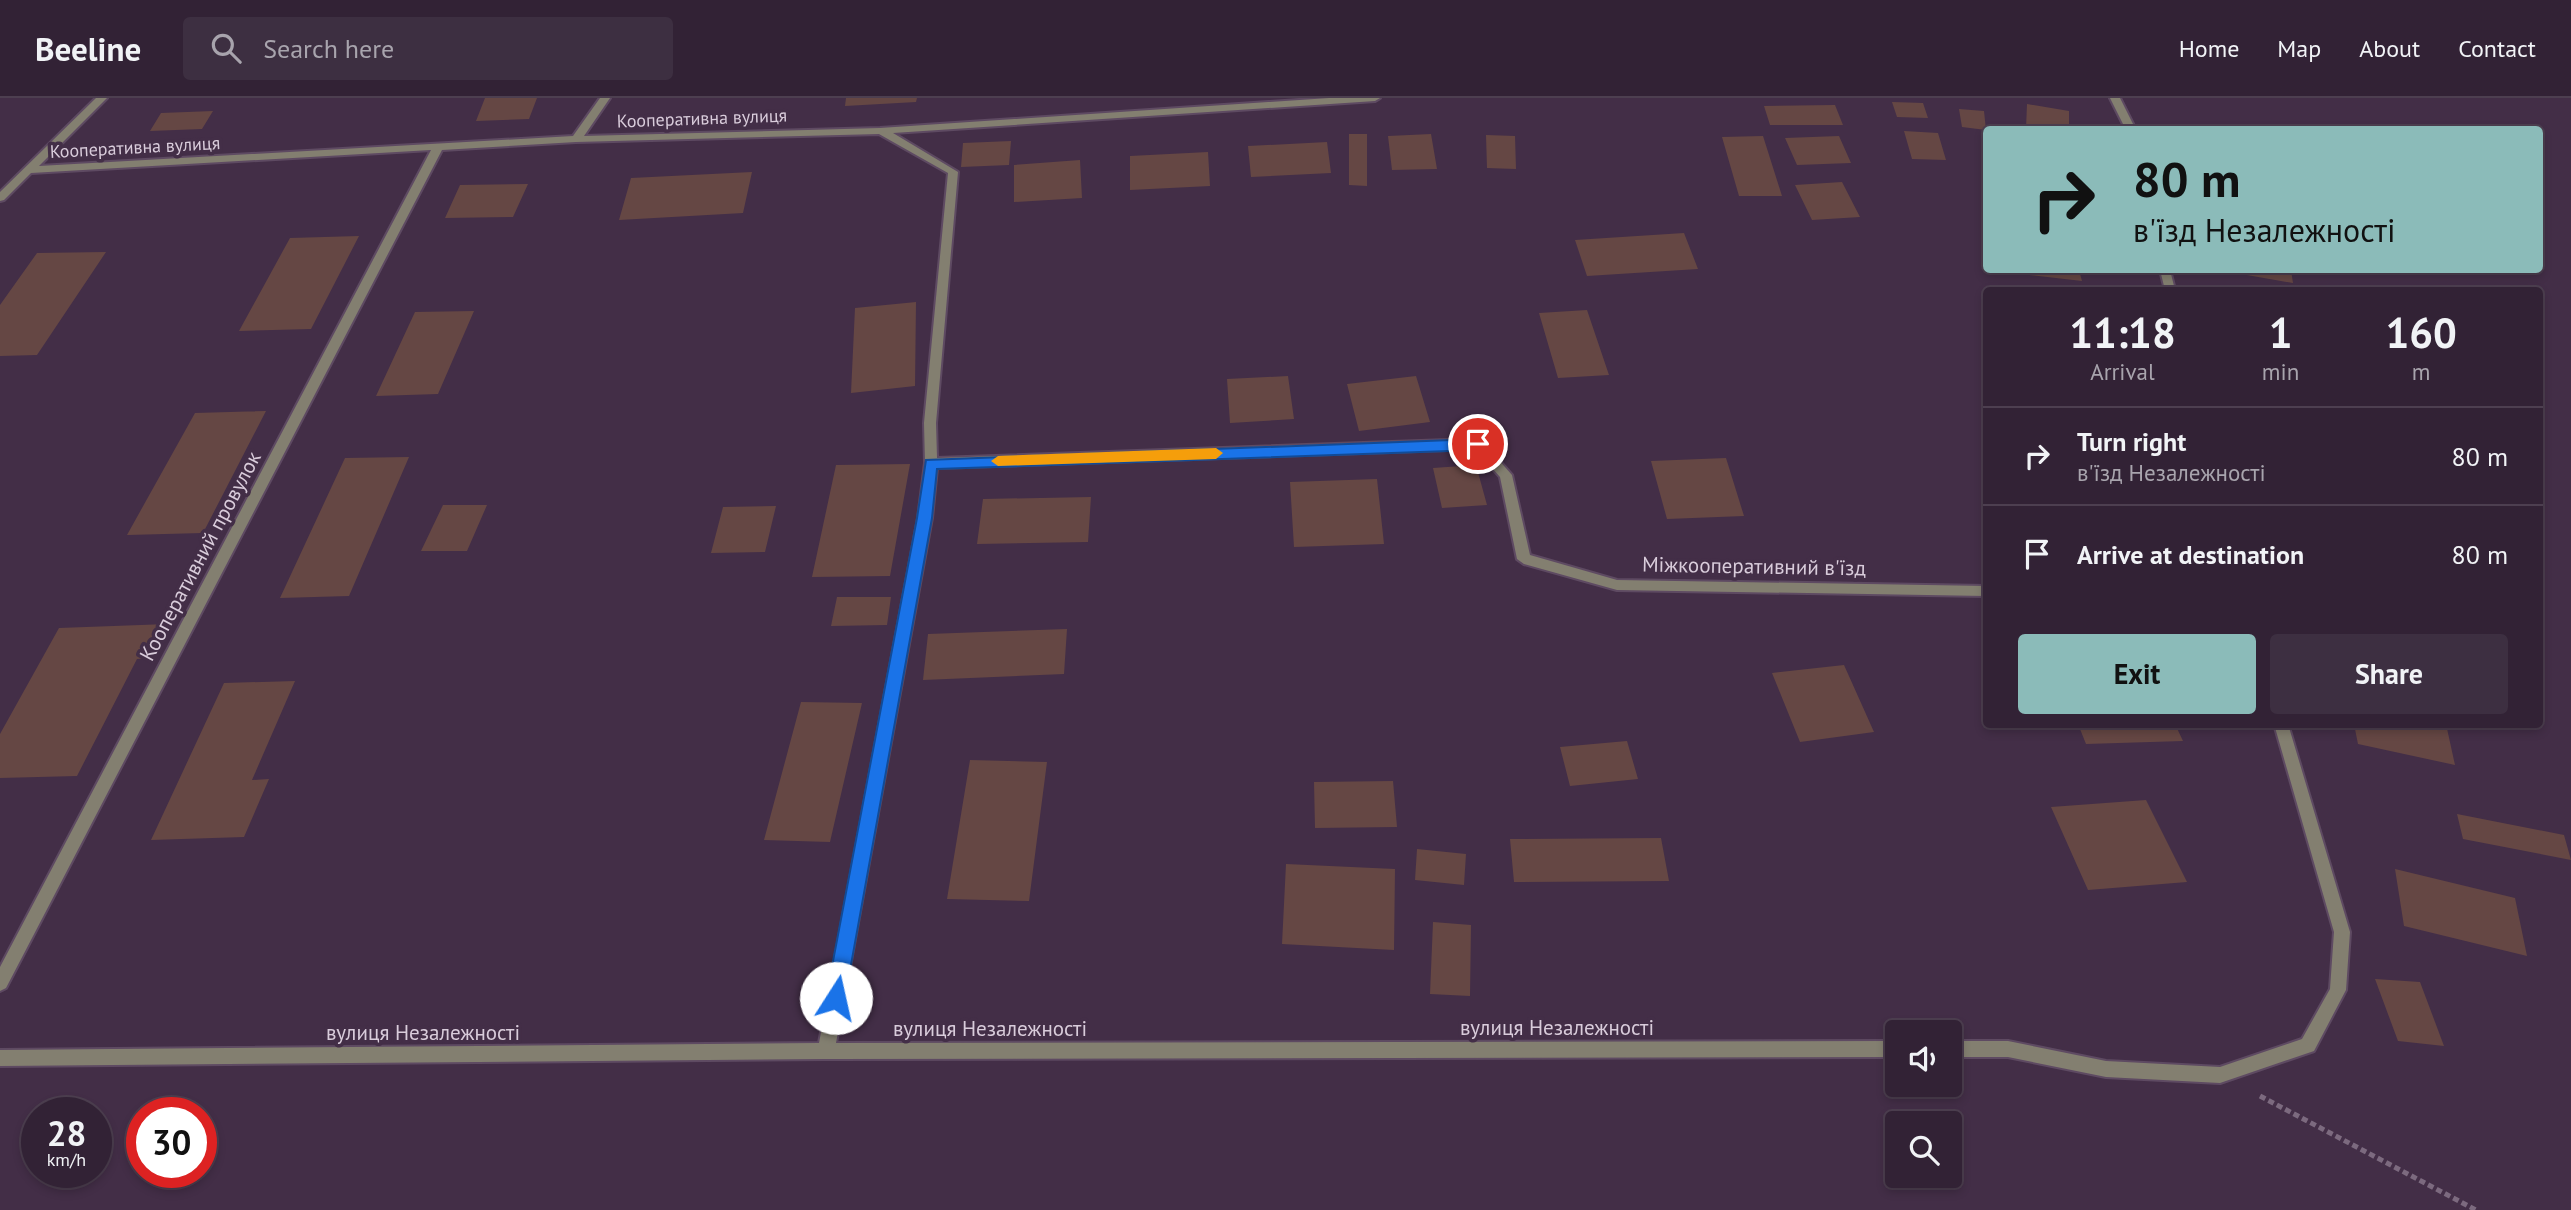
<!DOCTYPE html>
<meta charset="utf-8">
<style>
body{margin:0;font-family:"PT Sans",sans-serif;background:#3d2f41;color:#f1f3f6;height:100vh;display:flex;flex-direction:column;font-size:26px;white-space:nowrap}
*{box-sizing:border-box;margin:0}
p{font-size:23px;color:#a8a4ad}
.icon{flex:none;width:38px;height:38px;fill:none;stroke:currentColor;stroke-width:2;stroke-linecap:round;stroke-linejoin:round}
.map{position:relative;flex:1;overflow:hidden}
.drawer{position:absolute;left:1983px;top:189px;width:560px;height:441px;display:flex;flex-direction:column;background:#322235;border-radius:7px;box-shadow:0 4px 10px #0003,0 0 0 2px #4d3f50}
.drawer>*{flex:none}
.top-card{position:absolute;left:1983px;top:28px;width:560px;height:147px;border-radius:7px;box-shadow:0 4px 10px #0003,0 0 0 2px #4d3f50;background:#8bbbb9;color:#111;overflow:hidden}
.fabs{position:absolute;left:1885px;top:922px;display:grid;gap:14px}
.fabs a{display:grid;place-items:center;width:77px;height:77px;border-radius:7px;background:#322235;box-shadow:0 4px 10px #0003,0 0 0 2px #4d3f50;font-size:35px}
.speed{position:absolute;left:21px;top:999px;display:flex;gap:14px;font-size:35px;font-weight:700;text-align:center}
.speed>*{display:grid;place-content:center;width:91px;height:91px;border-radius:50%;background:#322235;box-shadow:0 4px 10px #0003,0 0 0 2px #4d3f50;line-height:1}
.speed small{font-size:18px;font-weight:400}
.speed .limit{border:10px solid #d22;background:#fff;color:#111}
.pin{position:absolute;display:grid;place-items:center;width:60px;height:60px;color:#fff;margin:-30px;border:4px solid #fff;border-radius:50%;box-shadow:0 2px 7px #0007}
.me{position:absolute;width:77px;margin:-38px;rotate:10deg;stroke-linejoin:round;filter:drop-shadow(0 0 5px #0008)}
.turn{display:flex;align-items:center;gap:24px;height:147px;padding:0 35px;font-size:32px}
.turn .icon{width:91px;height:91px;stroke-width:2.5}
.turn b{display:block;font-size:49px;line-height:60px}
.eta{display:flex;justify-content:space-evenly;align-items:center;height:119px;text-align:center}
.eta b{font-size:42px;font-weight:700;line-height:49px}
.action{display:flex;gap:14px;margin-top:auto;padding:14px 35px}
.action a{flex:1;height:80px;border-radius:7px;background:#8bbbb9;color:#111;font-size:28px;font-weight:700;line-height:80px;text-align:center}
.action a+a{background:#3d2f41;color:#f1f3f6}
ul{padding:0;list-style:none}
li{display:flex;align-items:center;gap:21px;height:98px;padding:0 35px;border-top:2px solid #4d3f50}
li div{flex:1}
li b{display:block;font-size:26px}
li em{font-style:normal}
header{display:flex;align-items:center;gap:42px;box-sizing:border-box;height:98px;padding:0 35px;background:#322235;border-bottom:2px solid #4d3f50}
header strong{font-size:33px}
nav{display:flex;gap:38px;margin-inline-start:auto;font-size:24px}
.search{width:490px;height:63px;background:#3d2f41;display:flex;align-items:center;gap:18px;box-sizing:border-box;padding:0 24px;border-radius:7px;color:#a8a4ad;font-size:26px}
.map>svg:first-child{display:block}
.building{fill:#654744}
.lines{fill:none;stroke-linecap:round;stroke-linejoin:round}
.minor-casing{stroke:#5e4a62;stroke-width:4}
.path{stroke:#7c6a7f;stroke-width:5;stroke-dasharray:6 3.5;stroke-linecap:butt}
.minor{fill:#837f70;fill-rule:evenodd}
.route{fill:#1a73e8;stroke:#114b97;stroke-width:2}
.slow{fill:#f59e0b}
.labels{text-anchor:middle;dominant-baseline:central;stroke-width:7;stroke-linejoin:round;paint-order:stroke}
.far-street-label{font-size:18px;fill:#d9ccdb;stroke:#432e47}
.street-label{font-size:21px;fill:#d9ccdb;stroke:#432e47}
</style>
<header>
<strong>Beeline</strong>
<div class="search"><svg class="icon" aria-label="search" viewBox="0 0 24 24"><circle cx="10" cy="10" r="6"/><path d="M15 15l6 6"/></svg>Search here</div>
<nav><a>Home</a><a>Map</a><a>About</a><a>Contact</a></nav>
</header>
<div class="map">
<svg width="2571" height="1112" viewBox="0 0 2571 1112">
<rect width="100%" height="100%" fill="#432e47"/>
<path class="building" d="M485 0H537L529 21 476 23Z
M846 0H917L916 4 845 8Z
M1892 4 1923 5 1928 20 1897 19Z
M2027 6 2069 13V32L2026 31Z
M1835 7 1843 27H1770L1764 8Z
M1959 11 1984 13 1986 32 1962 29Z
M213 13 202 31 150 33 161 15Z
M2181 26 2240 29 2242 32H2184Z
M1904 33 1938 35 1946 62 1912 61Z
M1349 36H1367V88L1349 87Z
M1431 36 1437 71 1392 72 1388 38Z
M1486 37 1515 38 1516 71 1487 70Z
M1763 38 1782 98H1739L1722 39Z
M1839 38 1851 65 1797 67 1785 40Z
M1011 43 1009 67 961 69 963 45Z
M1327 44 1331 75 1251 79 1248 48Z
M1208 54 1210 88 1130 92V58Z
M1080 62 1082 100 1014 104V67Z
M752 74 743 115 619 122 631 80Z
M1842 84 1860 119 1812 122 1795 87Z
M528 86 513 119 445 120 460 87Z
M1684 135 1698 171 1587 178 1575 142Z
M359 138 311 231 239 233 290 140Z
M106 154 37 257 0 258V207L37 155Z
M2028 172H2079L2082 183 2029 177Z
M2224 172H2291L2293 185 2224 173Z
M916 204 915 288 851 295 855 210Z
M1587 212 1609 277 1558 280 1539 215Z
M474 213 438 296 376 298 415 214Z
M1288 278 1294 321 1230 325 1227 281Z
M1416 278 1430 324 1359 333 1347 286Z
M266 313 203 435 127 437 195 315Z
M409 359 349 498 280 500 345 360Z
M1726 360 1744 418 1667 421 1651 363Z
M910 366 890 478 812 479 836 367Z
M1476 367 1487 407 1442 410 1433 370Z
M1377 381 1384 446 1294 449 1290 384Z
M1091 399 1088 444 977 446 983 401Z
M443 407H487L467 453H421Z
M776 408 765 454 711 455 723 409Z
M837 499H891L887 527 831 528Z
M168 526 151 560 137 561 77 678 0 680V636L59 530Z
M1067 531 1064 576 923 582 928 536Z
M1844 567 1874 634 1800 644 1772 575Z
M295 583 252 682 269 681 244 739 151 742 224 585Z
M801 604 862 605 830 744 764 742Z
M2078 626H2175L2183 643 2086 646Z
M2354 626H2446L2455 667 2358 646Z
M1627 643 1638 681 1570 688 1560 649Z
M970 662 1047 664 1029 803 947 801Z
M1393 683 1397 729 1315 730 1314 684Z
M2146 702 2187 784 2088 792 2051 709Z
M2457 716 2564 737 2571 762 2463 741Z
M1661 740 1669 783 1514 784 1510 741Z
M1417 751 1466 756 1464 787 1415 782Z
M1286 766 1395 771 1394 852 1282 846Z
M2395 771 2515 800 2527 858 2404 828Z
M1433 824 1471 827 1470 898 1430 896Z
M2375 881 2420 884 2444 948 2398 943Z"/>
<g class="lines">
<g class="minor-casing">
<path id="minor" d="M96 0H107L39 68 573 38 600 0H610L584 38 880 30 1329 0H1380L1375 3 893 35 958 74 936 325 937 360 1478 341 1482 343 1512 377 1530 457 1617 482 1986 488V498L1617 492 1524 466 1517 461 1500 379 1475 351 937 370 932 420 836 945 1897 943V959L826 961 0 968V952L819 945 918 420 925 365 924 325 948 75 879 36 576 44 442 52 6 890 0 893V869L431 52 31 75 4 102 0 103V94Z
M2110 0H2120L2136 32H2126Z
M2160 172H2170L2175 192H2165Z
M2274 626H2288L2350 834 2346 892 2314 953 2220 985 2106 979 2008 959H1950V943H2008L2106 963 2220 969 2302 941 2330 891 2334 834Z"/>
</g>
<path class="path" d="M2260 998 2476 1112"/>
<use href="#minor" class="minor"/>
</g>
<path class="route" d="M1478 341 1485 346 1478 352 937 371 932 420 845 900 842 906 836 909 829 906 826 900 917 420 926 362Z"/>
<path class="slow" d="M1216 350 1223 355 1216 361 998 368 991 363 998 358Z"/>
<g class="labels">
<g class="far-street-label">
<text transform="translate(702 20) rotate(-2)">Кооперативна вулиця</text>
<text transform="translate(135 49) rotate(-3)">Кооперативна вулиця</text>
</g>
<g class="street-label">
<text transform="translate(200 458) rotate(-62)">Кооперативний провулок</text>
<text transform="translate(1754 468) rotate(1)">Міжкооперативний в'їзд</text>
<text x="1557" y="929">вулиця Незалежності</text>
<text x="990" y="930">вулиця Незалежності</text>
<text x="423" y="934">вулиця Незалежності</text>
</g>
</g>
</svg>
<div class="fabs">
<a><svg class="icon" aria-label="sound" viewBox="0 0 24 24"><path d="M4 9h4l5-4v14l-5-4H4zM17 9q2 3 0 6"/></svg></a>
<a><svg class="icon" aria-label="search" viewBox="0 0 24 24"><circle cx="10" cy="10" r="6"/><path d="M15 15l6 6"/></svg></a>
</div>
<div class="speed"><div>28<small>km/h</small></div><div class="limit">30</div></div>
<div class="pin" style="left:1478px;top:346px;background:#d93025"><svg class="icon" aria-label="arrive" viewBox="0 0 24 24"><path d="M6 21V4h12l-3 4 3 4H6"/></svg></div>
<svg class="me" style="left:836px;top:900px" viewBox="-20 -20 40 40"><circle r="19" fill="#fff"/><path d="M0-13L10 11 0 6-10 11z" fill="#1a73e8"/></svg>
<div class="top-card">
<div class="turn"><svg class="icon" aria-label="right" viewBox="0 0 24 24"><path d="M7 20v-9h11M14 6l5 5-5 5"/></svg><div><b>80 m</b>в'їзд Незалежності</div></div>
</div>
<section class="drawer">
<div class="eta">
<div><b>11:18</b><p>Arrival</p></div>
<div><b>1</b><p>min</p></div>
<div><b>160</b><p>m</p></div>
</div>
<ul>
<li><svg class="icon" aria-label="right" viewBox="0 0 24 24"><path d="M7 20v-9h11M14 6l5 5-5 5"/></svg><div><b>Turn right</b><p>в'їзд Незалежності</p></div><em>80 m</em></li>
<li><svg class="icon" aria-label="arrive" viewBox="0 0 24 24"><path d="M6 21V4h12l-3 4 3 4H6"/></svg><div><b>Arrive at destination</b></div><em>80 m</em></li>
</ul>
<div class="action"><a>Exit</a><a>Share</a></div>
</section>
</div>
